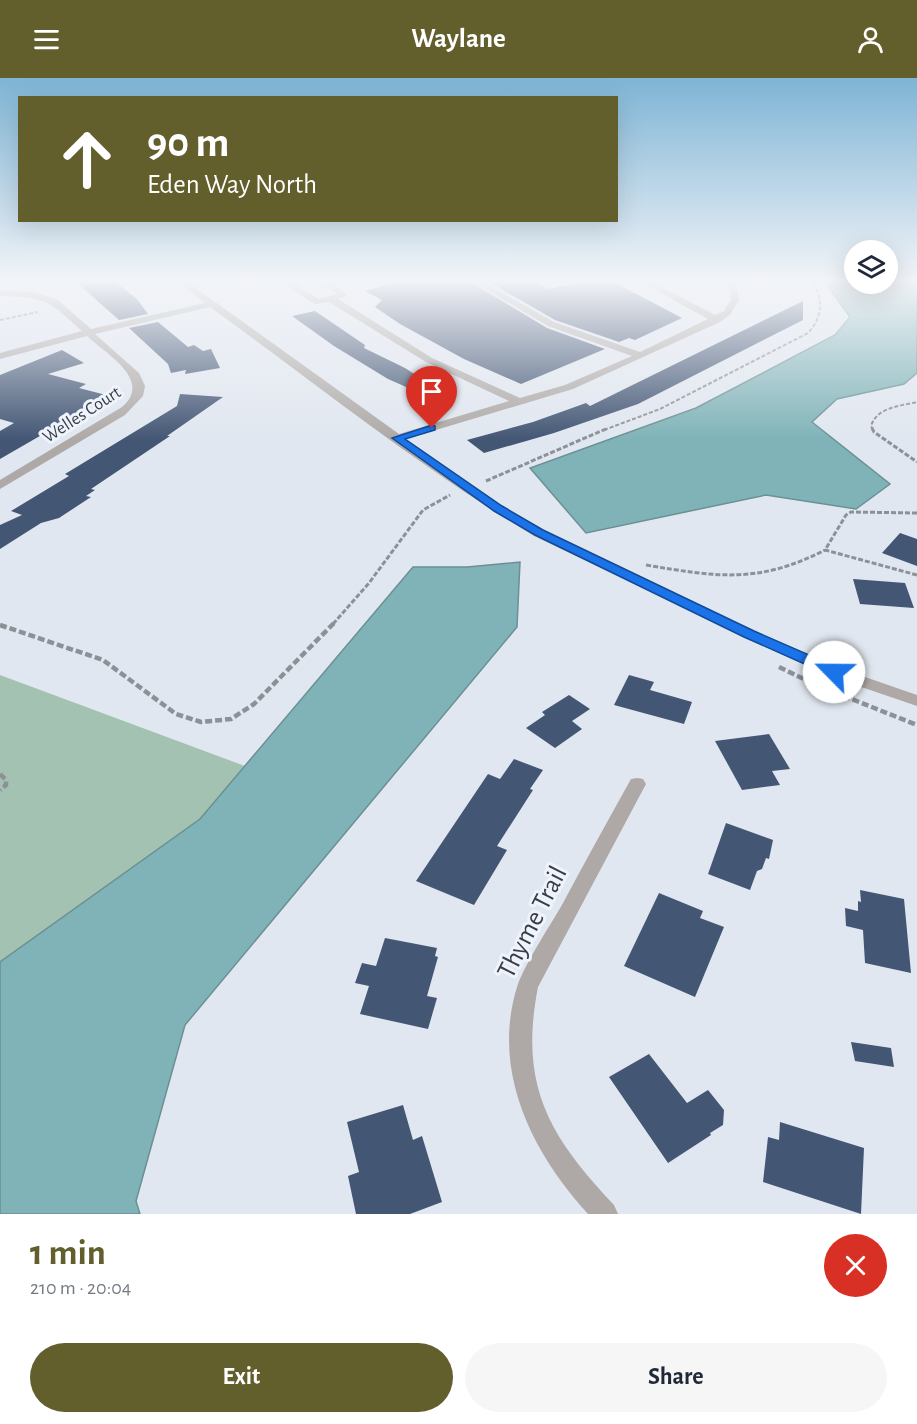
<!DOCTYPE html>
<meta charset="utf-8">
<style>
body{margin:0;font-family:"Alegreya Sans",sans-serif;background:#f6f6f7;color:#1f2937;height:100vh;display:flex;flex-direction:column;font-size:22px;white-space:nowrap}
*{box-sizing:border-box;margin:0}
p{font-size:20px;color:#747a83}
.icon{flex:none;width:33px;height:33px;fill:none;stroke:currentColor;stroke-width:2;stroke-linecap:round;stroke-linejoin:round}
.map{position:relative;height:1136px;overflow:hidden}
.details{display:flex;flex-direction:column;background:#fff;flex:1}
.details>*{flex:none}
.banner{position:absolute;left:18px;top:18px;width:600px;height:126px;border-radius:0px;box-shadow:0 6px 24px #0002;background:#625f2c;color:#fff;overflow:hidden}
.tools{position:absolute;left:844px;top:162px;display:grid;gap:12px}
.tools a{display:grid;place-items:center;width:54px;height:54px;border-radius:50%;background:#fff;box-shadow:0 6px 24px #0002;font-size:30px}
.pin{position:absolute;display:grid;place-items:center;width:51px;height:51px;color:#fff;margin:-62px -26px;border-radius:50% 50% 50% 0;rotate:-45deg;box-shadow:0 0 6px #0007}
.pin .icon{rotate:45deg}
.me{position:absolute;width:66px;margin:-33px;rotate:293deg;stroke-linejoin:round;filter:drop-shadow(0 0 4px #0008)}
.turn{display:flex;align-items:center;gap:21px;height:126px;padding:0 30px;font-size:27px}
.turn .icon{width:78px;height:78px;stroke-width:2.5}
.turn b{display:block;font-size:42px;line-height:51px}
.round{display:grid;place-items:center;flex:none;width:63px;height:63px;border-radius:32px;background:#f6f6f7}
.summary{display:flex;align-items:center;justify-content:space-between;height:102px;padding:0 30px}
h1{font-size:36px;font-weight:700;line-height:45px;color:#625f2c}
.action{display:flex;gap:12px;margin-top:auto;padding:12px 30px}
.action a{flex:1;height:69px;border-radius:36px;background:#625f2c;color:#fff;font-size:24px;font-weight:700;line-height:69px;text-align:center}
.action a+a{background:#f6f6f7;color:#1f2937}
header{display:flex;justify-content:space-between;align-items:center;height:78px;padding:0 30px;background:#625f2c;color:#fff;font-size:27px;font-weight:700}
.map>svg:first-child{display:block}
.green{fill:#a3c2b1}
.water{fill:#7fb3b8;stroke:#6b9094;stroke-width:1.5}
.building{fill:#435674}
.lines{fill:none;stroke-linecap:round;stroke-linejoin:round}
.path-far2{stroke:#8d9197;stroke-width:2;stroke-dasharray:4 2;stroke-linecap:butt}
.path-far1{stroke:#8d9197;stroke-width:3;stroke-dasharray:5 2;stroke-linecap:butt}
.path{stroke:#8d9197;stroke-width:4.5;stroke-dasharray:7 3;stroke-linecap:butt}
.minor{fill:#aea9a7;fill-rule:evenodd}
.route{fill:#1a73e8;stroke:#114b97;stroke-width:1.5}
.labels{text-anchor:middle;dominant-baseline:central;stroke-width:6;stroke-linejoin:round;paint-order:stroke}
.far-street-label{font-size:18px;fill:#3b3d41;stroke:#eef4fd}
.near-street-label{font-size:27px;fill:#3b3d41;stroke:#eef4fd}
</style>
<header><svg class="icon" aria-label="menu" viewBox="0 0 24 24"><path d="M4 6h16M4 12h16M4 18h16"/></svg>Waylane<svg class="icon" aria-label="person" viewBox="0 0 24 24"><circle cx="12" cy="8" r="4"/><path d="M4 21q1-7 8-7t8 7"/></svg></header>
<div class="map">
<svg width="917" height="1136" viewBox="0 0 917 1136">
<rect width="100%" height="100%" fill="#e1e7f0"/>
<path class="green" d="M0 597 296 707 0 1066Z"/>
<path class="water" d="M824 203H855V206L914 203 917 207V295L904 306 837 321 812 344 890 406 856 431 766 417 586 455 530 390 696 330 835 257 850 239Z
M520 484 517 549 185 947 136 1123 140 1136H0V884L200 741 413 489H467Z"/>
<path class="building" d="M75 203H114L137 221 148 236 119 242Z
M402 203H469L547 250 605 271 521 306 464 281 400 246 375 229 382 222 365 213Z
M487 203H531L549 211 586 203H612L682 240 635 262 629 260 619 264 555 242Z
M803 223V242L638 326 554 355 484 375 467 362 533 344 586 325 590 328Z
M315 233 365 267 364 270 405 290 441 313 436 322 388 301 334 268 292 238Z
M158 244 188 269 194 267 203 273 211 271 220 290 185 296 186 292 171 295 168 286 129 250Z
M62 272 84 285 48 296 86 306 79 310 106 317 93 324 97 325 0 381V353L14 345 0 341V297Z
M180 316 223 319 167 358H170L91 411 95 412 86 418 91 419 59 440 41 445 0 471V447L22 437 11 433 69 398 65 396 177 328Z
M900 455 917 461V488L882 475Z
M853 501 905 505 914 530 860 526Z
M629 597 654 604 650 612 692 624 684 646 614 627Z
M569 617 590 631 572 643 582 651 555 670 526 650 545 637 542 634Z
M769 656 790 691 772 693 780 707 742 712 715 663Z
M514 681 543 692 530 711 533 712 497 768 507 772 474 827 416 803 488 696 500 701Z
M726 745 773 762 769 781 766 780 762 791 757 793 750 812 708 796Z
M860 812 904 821 911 895 865 885 863 852 846 848 845 830 858 833V823L861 824Z
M659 815 703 833 700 840 724 849 695 919 624 888Z
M385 860 437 870 435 878 438 879 427 918 437 920 428 951 360 936 369 908 355 905 362 885 376 888Z
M851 964 891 970 894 989 855 983Z
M649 976 687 1025 708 1012 724 1032 723 1047 710 1055 711 1057 668 1085 609 999Z
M403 1027 413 1062 422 1058 442 1124 410 1136H356L348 1098 359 1094 347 1044Z
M780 1044 864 1070 861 1136 763 1104 768 1059 779 1062Z"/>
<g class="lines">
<path class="path-far2" d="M0 242 38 234
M604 352 660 331 808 255C823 239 823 222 813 203
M873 352 871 348C877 329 900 328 917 324"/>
<path class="path-far1" d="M872 350 874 354 917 384
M486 403 608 350
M917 435 851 434 846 437 825 472 917 497
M646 487C717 499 759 506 825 472
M333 546 369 505 423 432 450 417"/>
<path class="path" d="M0 547 103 582 176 636 201 644 231 641 254 626 335 544
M779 589 816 607
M834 614 917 647
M0 696 6 702V707L0 712"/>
<path class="minor" d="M176 203H186L399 356 509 323 426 284 329 224 315 226 286 208V204L305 203 296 207 319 221 337 216 316 203H327L348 217 338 221 432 280 520 320 565 307 632 278 548 248 471 203H482L554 244 640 274 708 241 639 203H650L715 237 724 233 731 222 728 203H736L739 222 730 237 720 244 573 311 406 361 502 428 544 452 774 562 839 590 917 617V628L829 598 534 458C422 391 316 306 210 229L95 256 139 295 145 308 143 318 125 337 0 411V402L122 329C153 302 107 277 87 258L0 281V275L82 253C48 222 47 220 0 218V212L35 214 58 222 91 251 205 225Z
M637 700 643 701 646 706 538 909C519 1007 548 1057 614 1127L618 1136H588C532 1075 491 993 517 909 525 885 550 848 563 825 585 784 608 742 631 701Z"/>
</g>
<linearGradient id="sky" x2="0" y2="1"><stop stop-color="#7eb4d5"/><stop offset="0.56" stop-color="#f2f4f8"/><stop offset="1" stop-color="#f2f4f8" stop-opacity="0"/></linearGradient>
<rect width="917" height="362" fill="url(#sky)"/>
<path class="route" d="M432 347 435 348V352L405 361 502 428 543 452 754 553 839 590 841 594 839 597H829L744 559 535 457 494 433 392 360Z"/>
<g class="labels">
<g class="far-street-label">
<text transform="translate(82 337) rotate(-33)">Welles Court</text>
</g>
<g class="near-street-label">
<text transform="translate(532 844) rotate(-63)">Thyme Trail</text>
</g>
</g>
</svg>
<div class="tools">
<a><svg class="icon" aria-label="layers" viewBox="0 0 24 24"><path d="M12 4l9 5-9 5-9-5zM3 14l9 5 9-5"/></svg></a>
</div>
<div class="pin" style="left:432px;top:350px;background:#d93025"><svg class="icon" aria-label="arrive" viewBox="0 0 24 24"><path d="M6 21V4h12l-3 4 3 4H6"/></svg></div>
<svg class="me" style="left:834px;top:594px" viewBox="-20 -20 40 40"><circle r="19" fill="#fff"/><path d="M0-13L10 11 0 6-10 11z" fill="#1a73e8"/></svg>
<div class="banner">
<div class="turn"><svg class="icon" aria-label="ahead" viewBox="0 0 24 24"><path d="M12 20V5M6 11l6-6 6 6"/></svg><div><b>90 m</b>Eden Way North</div></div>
</div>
</div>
<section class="details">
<div class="summary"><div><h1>1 min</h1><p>210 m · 20:04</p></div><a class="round" style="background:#d93025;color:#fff"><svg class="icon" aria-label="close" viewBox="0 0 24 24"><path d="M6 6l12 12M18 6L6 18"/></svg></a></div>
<div class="action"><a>Exit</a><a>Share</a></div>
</section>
